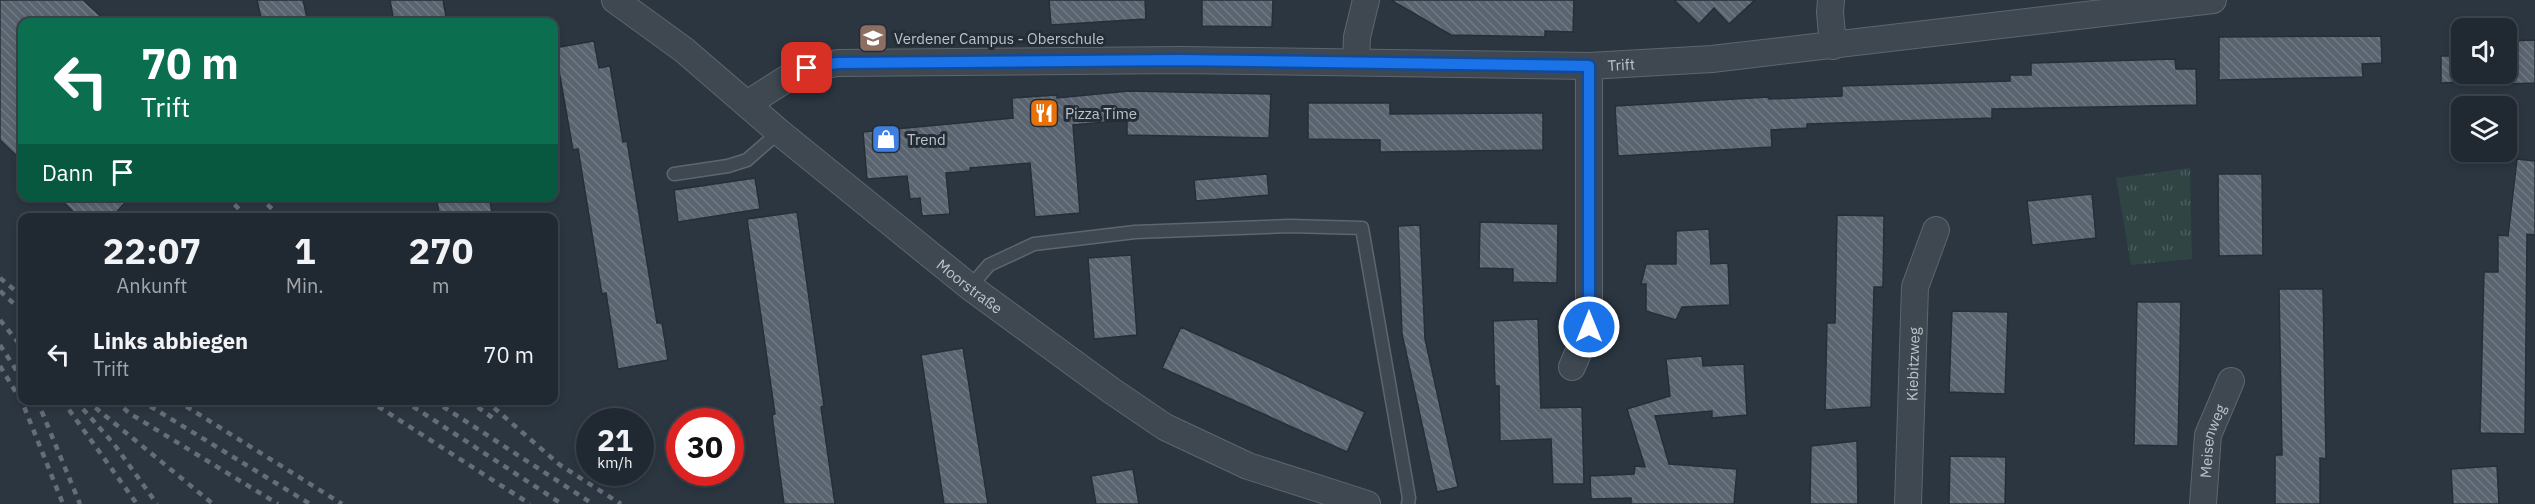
<!DOCTYPE html>
<html lang="de">
<meta charset="utf-8">
<style>
body{margin:0;font-family:"IBM Plex Sans",sans-serif;background:#283039;color:#f1f3f6;height:100vh;display:flex;flex-direction:column;font-size:22px;white-space:nowrap}
*{box-sizing:border-box;margin:0}
p{font-size:20px;color:#a2a6ab}
.icon{flex:none;width:33px;height:33px;fill:none;stroke:currentColor;stroke-width:2;stroke-linecap:round;stroke-linejoin:round}
.map{position:relative;flex:1;overflow:hidden}
.panel{position:absolute;left:18px;top:213px;width:540px;height:192px;display:flex;flex-direction:column;background:#202831;border-radius:12px;box-shadow:0 3px 9px #0003,0 0 0 2px #3d444d}
.panel>*{flex:none}
.guide{position:absolute;left:18px;top:18px;width:540px;height:183px;border-radius:12px;box-shadow:0 3px 9px #0003,0 0 0 2px #3d444d;background:#0b6e4f;color:#fff;overflow:hidden}
.tools{position:absolute;left:2451px;top:18px;display:grid;gap:12px}
.tools a{display:grid;place-items:center;width:66px;height:66px;border-radius:12px;background:#202831;box-shadow:0 3px 9px #0003,0 0 0 2px #3d444d;font-size:30px}
.speed{position:absolute;left:576px;top:408px;display:flex;gap:12px;font-size:30px;font-weight:700;text-align:center}
.speed>*{display:grid;place-content:center;width:78px;height:78px;border-radius:50%;background:#202831;box-shadow:0 3px 9px #0003,0 0 0 2px #3d444d;line-height:1}
.speed small{font-size:15px;font-weight:400}
.speed .limit{border:9px solid #d22;background:#fff;color:#111}
.pin{position:absolute;display:grid;place-items:center;width:51px;height:51px;color:#fff;margin:-26px;border-radius:12px;box-shadow:0 3px 9px #0006}
.me{position:absolute;width:66px;margin:-33px;rotate:0deg;stroke-linejoin:round;filter:drop-shadow(0 0 4px #0008)}
.turn{display:flex;align-items:center;gap:21px;height:126px;padding:0 24px;font-size:27px}
.turn .icon{width:78px;height:78px;stroke-width:2.5}
.turn b{display:block;font-size:42px;line-height:51px}
.then{display:flex;align-items:center;height:57px;padding:0 24px;background:#0003;gap:12px;font-size:22px}
.eta{display:flex;justify-content:space-evenly;align-items:center;height:102px;text-align:center}
.eta b{font-size:36px;font-weight:700;line-height:42px}
ul{padding:0;list-style:none}
li{display:flex;align-items:center;gap:18px;height:78px;padding:0 24px}
li div{flex:1}
li b{display:block;font-size:22px}
li em{font-style:normal}
.map>svg:first-child{display:block}
.park{fill:url(#park-tufts)}
.building{fill:url(#building-back-hatch);stroke:#262f38;stroke-width:1.5}
.lines{fill:none;stroke-linecap:round;stroke-linejoin:round}
.lane-casing{stroke:#5d666e;stroke-width:15}
.street-casing{stroke:#5d666e;stroke-width:28}
.lane{stroke:#3f4851;stroke-width:12}
.street{stroke:#3f4851;stroke-width:26}
.rail{stroke:#646e79;stroke-width:4.5;stroke-dasharray:6 6;stroke-linecap:butt}
.route-casing{stroke:#114b97;stroke-width:15}
.route{stroke:#1a73e8;stroke-width:10}
.labels{text-anchor:middle;dominant-baseline:central;stroke-width:6;stroke-linejoin:round;paint-order:stroke}
.poi-label{font-size:15px;fill:#bcc3cb;stroke:#242d36;text-anchor:start}
.street-label{font-size:15px;fill:#bcc3cb;stroke:#242d36}
</style>
<div class="map">
<svg width="2535" height="504" viewBox="0 0 2535 504">
<defs>
<pattern id="park-tufts" width="24" height="20" patternUnits="userSpaceOnUse" patternTransform="scale(1.5)"><rect width="24" height="20" fill="#304444"/><path d="M3 7l-1-3M5 7V3M7 7l1-3M15 17l-1-3M17 17v-4M19 17l1-3" fill="none" stroke="#4c5d5e"/></pattern>
<pattern id="building-back-hatch" width="6" height="6" patternUnits="userSpaceOnUse" patternTransform="scale(1.5)"><rect width="6" height="6" fill="#5a6470"/><path d="M-1 5l2 2M0 0l6 6M5-1l2 2" fill="none" stroke="#707983"/></pattern>
</defs>
<rect width="100%" height="100%" fill="#2b3641"/>
<path class="park" d="M2190 168 2192 259 2131 265 2116 178Z"/>
<path class="building" d="M0 0H83L107 22H22V161L0 140Z
M257 0H303L308 22H262Z
M390 0H443L447 22H394Z
M1049 0H1145L1146 19 1051 25Z
M1202 0H1273L1272 27 1202 26Z
M1391 0H1574L1573 32 1545 31V37L1451 35Z
M1674 0H1755L1729 24 1714 8 1699 24Z
M2381 36 2382 63 2362 64 2363 77 2219 80V37Z
M2535 40V83L2506 84V41Z
M594 41 599 68 610 66 623 142 627 141 657 323H662L668 360 618 369 606 293 602 294 578 149 573 150 559 71 554 72V48Z
M2441 56H2462V82L2441 83Z
M2175 59 2176 69H2196L2197 105 1992 109V118L1807 124V128L1771 130 1772 147 1618 156 1615 106 1769 97V99L1842 96V86L2010 81V75H2031V63Z
M1129 91 1271 94 1269 138 1127 135V120L1073 125 1080 213 1035 217 1030 163 970 168V171L946 173 950 214 922 216 920 198 910 199 907 176 867 179 863 132 1013 118 1012 98 1057 95V98Z
M1308 103H1390V114L1543 113V150L1380 152V140L1308 139Z
M2517 159 2535 161V235L2527 234 2525 434 2480 433 2484 272H2498V235L2508 236Z
M1267 174 1269 195 1196 201 1194 180Z
M2218 174H2262L2263 255 2219 256Z
M755 178 760 209 678 222 674 190Z
M2092 194 2096 238 2032 245 2027 201Z
M57 196H131L111 218H80Z
M436 196H489L493 218H440Z
M797 212 824 406 821 407 835 504H784L772 415 775 414 747 219Z
M1837 215 1884 216 1883 287H1874L1871 407 1825 410 1827 323H1835Z
M1480 222 1558 224 1557 283 1513 282V269L1479 268Z
M1420 225 1425 339 1458 487 1437 492 1402 334 1398 226Z
M1709 229 1711 264 1728 263 1730 305 1682 307 1676 320 1646 311V284H1641L1646 264H1676V231Z
M1131 255 1137 335 1094 339 1088 258Z
M2279 289H2323L2326 459 2320 458V504H2275V455H2282Z
M2137 302H2181L2178 446 2134 445Z
M1952 311 2008 312 2005 394 1949 392Z
M1538 319 1541 408 1582 407 1584 484H1553L1551 439 1500 441 1499 386H1495L1493 321Z
M1181 327 1365 412 1347 452 1162 368Z
M963 348 988 504H944L921 355Z
M1702 356 1703 366 1744 364 1747 415 1712 418V411L1655 416 1669 464 1737 469 1734 504H1631V498L1591 499 1590 476 1634 474 1635 466 1645 467 1627 409 1670 396 1666 359Z
M1857 441 1858 504H1810L1811 446Z
M1950 456 2006 457 2005 504H1949Z
M2497 466 2499 504H2453L2451 469Z
M1133 469 1139 504H1096L1091 476Z"/>
<g class="lines">
<g class="lane-casing">
<path id="lane" d="M674 174 728 166 747 160 779 132
M970 287 989 265 1034 244 1135 232 1290 226 1362 228 1409 498 1408 504"/>
</g>
<g class="street-casing">
<g id="street">
<path id="s1" d="M615 0 684 50 779 132 970 287 1112 391 1165 427 1248 466 1367 504"/>
<path d="M1831 0 1830 12 1833 46"/>
<path d="M1356 62 1357 37 1366 0"/>
<path id="s2" d="M747 104 802 69 838 63 1179 60 1589 66 1712 59 2213 0"/>
<path d="M1572 367 1589 327V66"/>
<path id="s3" d="M1908 504 1915 287 1936 230"/>
<path id="s4" d="M2203 504 2208 435 2231 381"/>
</g>
</g>
<use href="#lane" class="lane"/>
<use href="#street" class="street"/>
<path class="rail" d="M226 196 248 218
M259 196 281 218
M0 278 22 296
M0 291 22 311
M0 320 22 347
M0 345 22 379
M0 366 23 404 63 504
M37 400 80 504
M62 400 137 504
M75 400 114 444 157 504
M86 400 213 504
M115 400 129 413 278 504
M140 400 310 504
M176 400 342 504
M368 400 530 504
M403 400 562 504
M433 400 593 504
M468 400 497 421
M485 400 560 465 621 504"/>
</g>
<g class="lines">
<g class="route-casing">
<path id="route" d="M807 68 837 63 1179 60 1589 66V327"/>
</g>
<use href="#route" class="route"/>
</g>
<defs>
<g id="school-square" transform="scale(1.5)"><rect x="-9" y="-9" width="18" height="18" rx="4" fill="#8d6e63" stroke="#242d36"/><path d="M0-5L7-2L0 1L-7-2ZM-4 1L0 2.5L4 1V4Q0 6-4 4Z" fill="#fff"/></g>
<g id="restaurant-square" transform="scale(1.5)"><rect x="-9" y="-9" width="18" height="18" rx="4" fill="#e8710a" stroke="#242d36"/><path d="M-5-6h1v4h1v-4h1v4h1v-4h1v5L-1.5 .5V6h-2V.5L-5-1ZM5-6V6H3V1.5H1.5Q1.5-4 5-6Z" fill="#fff"/></g>
<g id="shop-square" transform="scale(1.5)"><rect x="-9" y="-9" width="18" height="18" rx="4" fill="#3f7fe0" stroke="#242d36"/><path d="M-5-2.5h2.3a2.7 3.5 0 0 1 5.4 0H5L5.5 6h-11ZM-1.5-2.5h3a1.5 2.3 0 0 0-3 0Z" fill="#fff"/></g>
</defs>
<g fill-rule="evenodd">
<use href="#school-square" x="873" y="38"/>
<use href="#restaurant-square" x="1044" y="113"/>
<use href="#shop-square" x="886" y="139"/>
</g>
<g class="labels">
<g class="poi-label">
<text x="894" y="38">Verdener Campus - Oberschule</text>
<text x="1065" y="113">Pizza Time</text>
<text x="907" y="139">Trend</text>
</g>
<g class="street-label">
<text stroke="none"><textPath href="#s2" startOffset="885">Trift</textPath></text>
<text stroke="none"><textPath href="#s1" startOffset="456">Moorstraße</textPath></text>
<text stroke="none"><textPath href="#s3" startOffset="140">Kiebitzweg</textPath></text>
<text stroke="none"><textPath href="#s4" startOffset="64">Meisenweg</textPath></text>
</g>
</g>
</svg>
<div class="tools">
<a><svg class="icon" aria-label="sound" viewBox="0 0 24 24"><path d="M4 9h4l5-4v14l-5-4H4zM17 9q2 3 0 6"/></svg></a>
<a><svg class="icon" aria-label="layers" viewBox="0 0 24 24"><path d="M12 4l9 5-9 5-9-5zM3 14l9 5 9-5"/></svg></a>
</div>
<div class="speed"><div>21<small>km/h</small></div><div class="limit">30</div></div>
<div class="pin" style="left:807px;top:68px;background:#d93025"><svg class="icon" aria-label="arrive" viewBox="0 0 24 24"><path d="M6 21V4h12l-3 4 3 4H6"/></svg></div>
<svg class="me" style="left:1589px;top:327px" viewBox="-20 -20 40 40"><circle r="17" fill="#1a73e8" stroke="#fff" stroke-width="3"/><path d="M0-11L8 9 0 5-8 9z" fill="#fff"/></svg>
<div class="guide">
<div class="turn"><svg class="icon" aria-label="left" viewBox="0 0 24 24"><path d="M17 20v-9H6M10 6l-5 5 5 5"/></svg><div><b>70 m</b>Trift</div></div>
<div class="then">Dann<svg class="icon" aria-label="arrive" viewBox="0 0 24 24"><path d="M6 21V4h12l-3 4 3 4H6"/></svg></div>
</div>
<section class="panel">
<div class="eta">
<div><b>22:07</b><p>Ankunft</p></div>
<div><b>1</b><p>Min.</p></div>
<div><b>270</b><p>m</p></div>
</div>
<ul>
<li><svg class="icon" aria-label="left" viewBox="0 0 24 24"><path d="M17 20v-9H6M10 6l-5 5 5 5"/></svg><div><b>Links abbiegen</b><p>Trift</p></div><em>70 m</em></li>
</ul>
</section>
</div>
